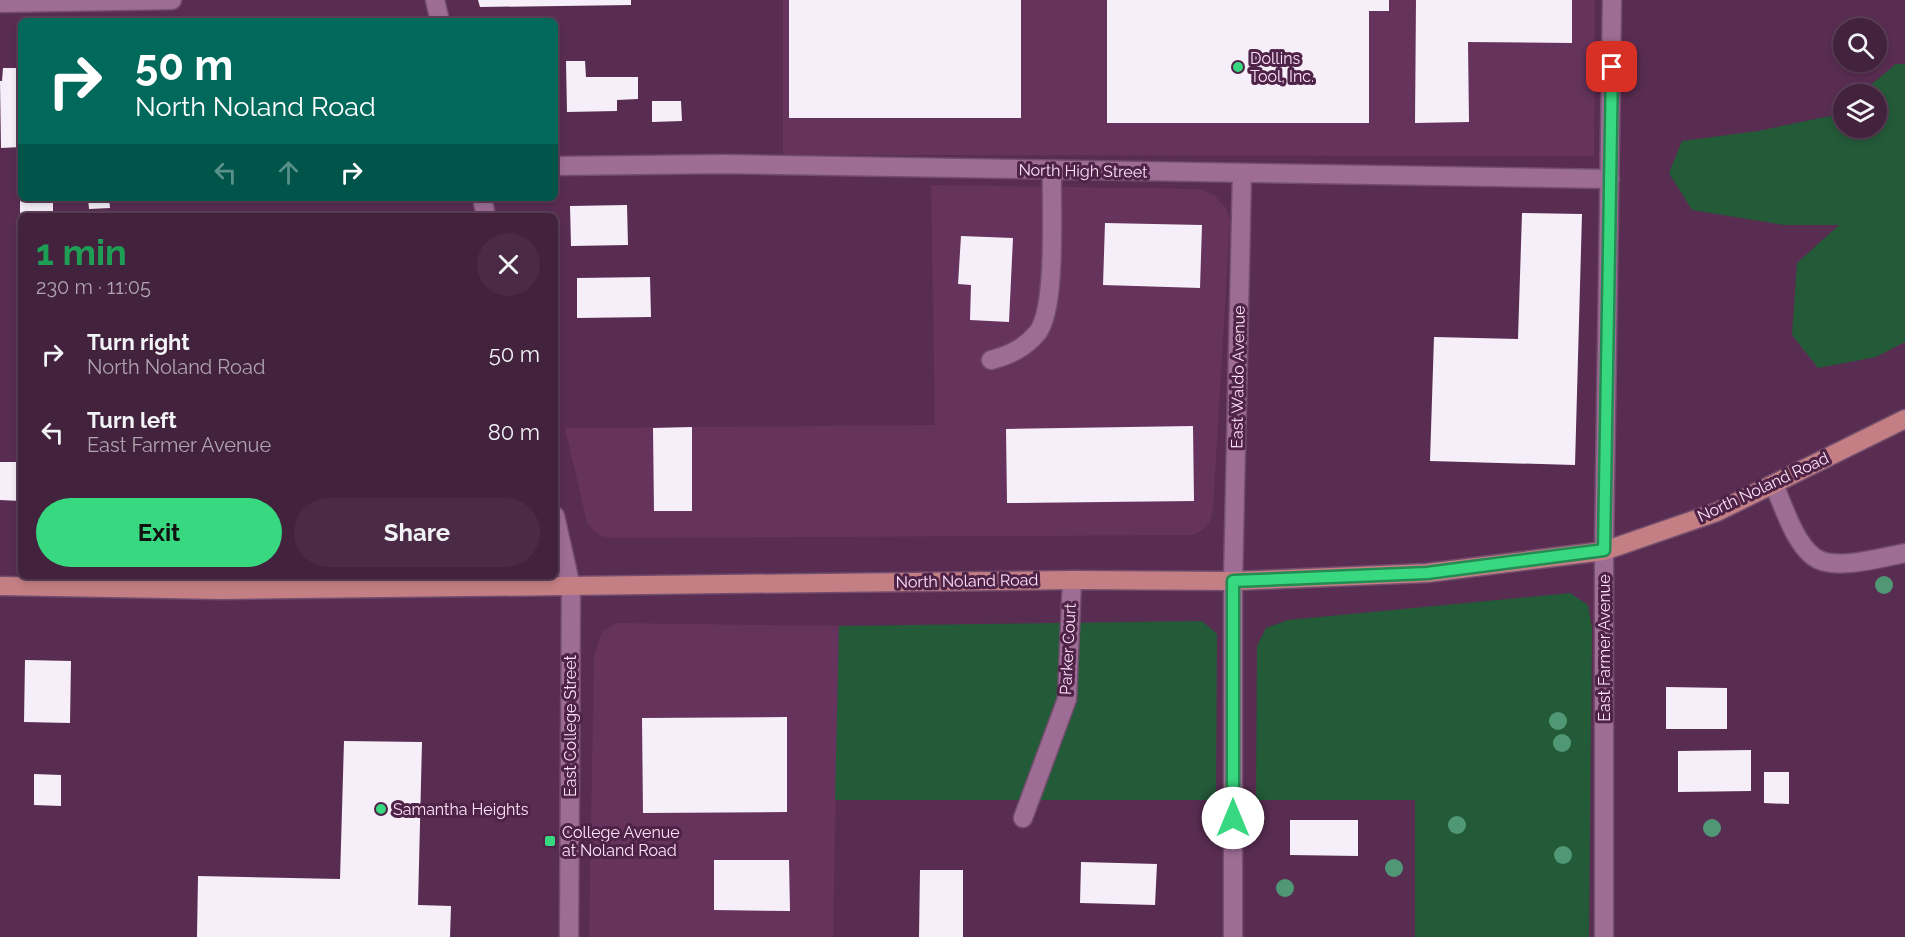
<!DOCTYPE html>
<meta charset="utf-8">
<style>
body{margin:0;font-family:Raleway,sans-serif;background:#4a2a45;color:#f1f3f6;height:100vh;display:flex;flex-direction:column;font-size:22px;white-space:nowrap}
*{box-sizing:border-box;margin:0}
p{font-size:20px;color:#afa4b0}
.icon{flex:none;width:33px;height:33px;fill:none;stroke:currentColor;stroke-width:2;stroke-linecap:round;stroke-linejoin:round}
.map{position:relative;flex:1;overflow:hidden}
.drawer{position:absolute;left:18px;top:213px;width:540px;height:366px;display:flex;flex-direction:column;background:#43223e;border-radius:9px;box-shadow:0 3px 9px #0003,0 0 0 2px #5b3f58}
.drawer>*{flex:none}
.banner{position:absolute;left:18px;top:18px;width:540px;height:183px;border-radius:9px;box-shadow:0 3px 9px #0003,0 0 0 2px #5b3f58;background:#00695c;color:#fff;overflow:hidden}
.tools{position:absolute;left:1833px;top:18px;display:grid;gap:12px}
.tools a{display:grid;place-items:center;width:54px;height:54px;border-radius:50%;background:#43223e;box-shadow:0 3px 9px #0003,0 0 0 2px #5b3f58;font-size:30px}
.pin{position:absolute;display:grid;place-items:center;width:51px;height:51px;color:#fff;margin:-26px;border-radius:12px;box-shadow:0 3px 9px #0006}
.me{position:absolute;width:66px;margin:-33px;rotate:0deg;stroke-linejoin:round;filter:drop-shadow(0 0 4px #0008)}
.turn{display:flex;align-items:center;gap:21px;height:126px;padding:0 18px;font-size:27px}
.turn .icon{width:78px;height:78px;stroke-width:2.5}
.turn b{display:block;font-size:42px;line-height:51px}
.lanes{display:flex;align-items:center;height:57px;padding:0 18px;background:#0003;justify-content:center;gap:30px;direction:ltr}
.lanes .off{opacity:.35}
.round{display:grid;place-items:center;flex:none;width:63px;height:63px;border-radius:32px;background:#4a2a45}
.overview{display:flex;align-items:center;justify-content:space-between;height:102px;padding:0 18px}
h1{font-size:36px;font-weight:700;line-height:45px;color:#1e9e55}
.primary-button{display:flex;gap:12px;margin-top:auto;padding:12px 18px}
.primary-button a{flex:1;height:69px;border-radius:36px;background:#38d880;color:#111;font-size:24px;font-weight:700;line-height:69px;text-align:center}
.primary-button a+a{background:#4a2a45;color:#f1f3f6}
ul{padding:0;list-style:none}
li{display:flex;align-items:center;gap:18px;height:78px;padding:0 18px}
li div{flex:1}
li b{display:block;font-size:22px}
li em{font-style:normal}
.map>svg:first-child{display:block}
.built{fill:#66335d}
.green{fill:#235a38}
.building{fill:#f6effa}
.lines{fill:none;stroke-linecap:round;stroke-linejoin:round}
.minor-casing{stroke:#734d6d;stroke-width:21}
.major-casing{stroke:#734d6d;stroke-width:21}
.minor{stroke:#9e6d95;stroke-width:18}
.major{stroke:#c37f84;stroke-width:18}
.tree{fill:#509875}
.route-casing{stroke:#248c53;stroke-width:15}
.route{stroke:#38d880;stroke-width:10}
.poi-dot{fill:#38d880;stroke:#4e2347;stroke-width:2}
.labels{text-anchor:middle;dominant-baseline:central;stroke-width:6;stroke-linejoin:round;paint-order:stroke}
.poi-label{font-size:16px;fill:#fee2f7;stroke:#4e2347;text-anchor:start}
.street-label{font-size:16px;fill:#fee2f7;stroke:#4e2347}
</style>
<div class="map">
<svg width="1905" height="937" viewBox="0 0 1905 937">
<rect width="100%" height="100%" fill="#592d52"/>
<path class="built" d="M783 0H1595L1594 156 783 155Z
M931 185 1200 189 1214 195 1226 208 1230 220 1213 509 1210 522 1201 531 1193 535 612 538 601 536 593 530 587 522 565 428 935 425Z
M616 623 839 626 833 937H589L594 656 602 632Z"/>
<path class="green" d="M1896 64H1905V342L1876 357 1818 368 1792 335 1797 263 1839 225H1784L1692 210 1669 173 1682 141 1758 131 1835 115 1843 108 1844 128H1876V94H1860Z
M1570 593 1588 605 1592 628 1589 937H1415V800H1256L1257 646 1266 628 1288 620Z
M1202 621 1217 634 1216 800H835L839 626Z"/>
<path class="building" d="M478 0H631V5L480 7Z
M789 0H1021V118H789Z
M1107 0H1389V11H1369V123H1107Z
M1416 0H1572V43L1468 42 1469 122 1415 123Z
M566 61H585L586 77H638V99L617 100V111L567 112Z
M3 68H21V147L1 148 0 81H2Z
M652 101H681L682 121 652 122Z
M20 198H53V216H20Z
M88 198H109L110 208 89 209Z
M627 205 628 245 571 246 570 206Z
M1522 213 1582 214 1575 465 1430 461 1434 337 1518 339Z
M1105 223 1202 225 1200 288 1103 285Z
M961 236 1013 238 1009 322 970 320 971 285 958 284Z
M650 277 651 317 577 318V278Z
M1193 426 1194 501 1007 503 1006 429Z
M692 427V511H654L653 428Z
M0 462H21V501L0 500Z
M25 660 71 661 70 723 24 722Z
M1666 687 1727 688V729H1666Z
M787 717V812L643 813 642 718Z
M344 741 422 742 418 905 451 906 450 937H197L198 876 340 879Z
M1751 750V791L1678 792V751Z
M1764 772H1789V804L1764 803Z
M34 774 61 775V806L34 805Z
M1290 820H1358V856L1290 855Z
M714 860H789L790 911 714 910Z
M1081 862 1157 864 1155 905 1080 903Z
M920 870H963V937H919Z"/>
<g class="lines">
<g class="minor-casing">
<path id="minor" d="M435 0 440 21
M0 3 172 0
M555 166 725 164 1610 179
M482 198 486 216
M991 360C1010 355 1025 348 1038 332 1057 306 1051 206 1052 170
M1774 485C1784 507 1794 542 1814 557 1833 572 1883 557 1905 553
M555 516 571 587 569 937
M1023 818 1067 699 1072 580
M1233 937V581L1242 173
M1604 937V551L1612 0"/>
</g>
<g class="major-casing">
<path id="major" d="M0 586 222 590 1072 580 1233 581 1427 573 1604 551 1717 512 1905 419"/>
</g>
<use href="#minor" class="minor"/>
<use href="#major" class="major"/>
</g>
<g class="tree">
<circle cx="1884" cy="585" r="9"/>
<circle cx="1558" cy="721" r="9"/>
<circle cx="1562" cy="743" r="9"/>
<circle cx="1457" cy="825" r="9"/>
<circle cx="1712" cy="828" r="9"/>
<circle cx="1563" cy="855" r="9"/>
<circle cx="1394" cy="868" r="9"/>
<circle cx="1285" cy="888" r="9"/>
</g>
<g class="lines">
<g class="route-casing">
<path id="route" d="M1233 818V581L1427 573 1604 550 1612 67"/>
</g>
<use href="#route" class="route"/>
</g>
<g class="poi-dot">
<circle cx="1238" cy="67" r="6"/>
<circle cx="381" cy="809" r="6"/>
<rect x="544" y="835" width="12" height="12" rx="3"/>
</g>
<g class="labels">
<g class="poi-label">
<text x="1250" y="58">Dollins<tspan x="1250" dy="18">Tool, Inc.</tspan></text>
<text x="393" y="809">Samantha Heights</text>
<text x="562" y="832">College Avenue<tspan x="562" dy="18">at Noland Road</tspan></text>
</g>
<g class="street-label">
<text transform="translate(1083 171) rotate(1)">North High Street</text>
<text transform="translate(1238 377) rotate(-89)">East Waldo Avenue</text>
<text transform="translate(1763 487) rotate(-25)">North Noland Road</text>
<text transform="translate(967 581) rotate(-1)">North Noland Road</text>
<text transform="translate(1604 648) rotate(-90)">East Farmer Avenue</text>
<text transform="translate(1068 649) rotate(-87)">Parker Court</text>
<text transform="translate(570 726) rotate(-90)">East College Street</text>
</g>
</g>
</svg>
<div class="tools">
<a><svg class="icon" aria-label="search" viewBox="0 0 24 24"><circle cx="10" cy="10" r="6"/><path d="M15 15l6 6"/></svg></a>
<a><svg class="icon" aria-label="layers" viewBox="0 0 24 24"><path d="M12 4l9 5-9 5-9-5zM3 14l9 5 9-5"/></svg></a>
</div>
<div class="pin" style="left:1612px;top:67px;background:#d93025"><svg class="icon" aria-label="arrive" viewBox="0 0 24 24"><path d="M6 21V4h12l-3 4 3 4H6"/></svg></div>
<svg class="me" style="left:1233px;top:818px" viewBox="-20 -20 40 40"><circle r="19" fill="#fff"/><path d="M0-13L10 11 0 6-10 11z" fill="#38d880"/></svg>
<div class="banner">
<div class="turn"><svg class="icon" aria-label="right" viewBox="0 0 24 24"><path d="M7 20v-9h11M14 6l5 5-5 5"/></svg><div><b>50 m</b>North Noland Road</div></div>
<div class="lanes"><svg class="icon off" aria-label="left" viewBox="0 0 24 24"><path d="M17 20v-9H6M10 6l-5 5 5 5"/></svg><svg class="icon off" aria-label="ahead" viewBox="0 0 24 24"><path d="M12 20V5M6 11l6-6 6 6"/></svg><svg class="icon" aria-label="right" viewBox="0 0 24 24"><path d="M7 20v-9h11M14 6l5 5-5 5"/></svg></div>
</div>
<section class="drawer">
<div class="overview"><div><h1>1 min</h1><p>230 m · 11:05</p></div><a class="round"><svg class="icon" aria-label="close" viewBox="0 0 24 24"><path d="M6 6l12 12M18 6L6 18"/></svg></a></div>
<ul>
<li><svg class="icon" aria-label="right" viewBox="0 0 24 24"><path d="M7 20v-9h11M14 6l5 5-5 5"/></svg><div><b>Turn right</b><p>North Noland Road</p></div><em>50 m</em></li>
<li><svg class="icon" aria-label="left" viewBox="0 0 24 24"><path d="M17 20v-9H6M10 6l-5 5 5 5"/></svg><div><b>Turn left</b><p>East Farmer Avenue</p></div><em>80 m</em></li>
</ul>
<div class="primary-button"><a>Exit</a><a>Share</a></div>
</section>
</div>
